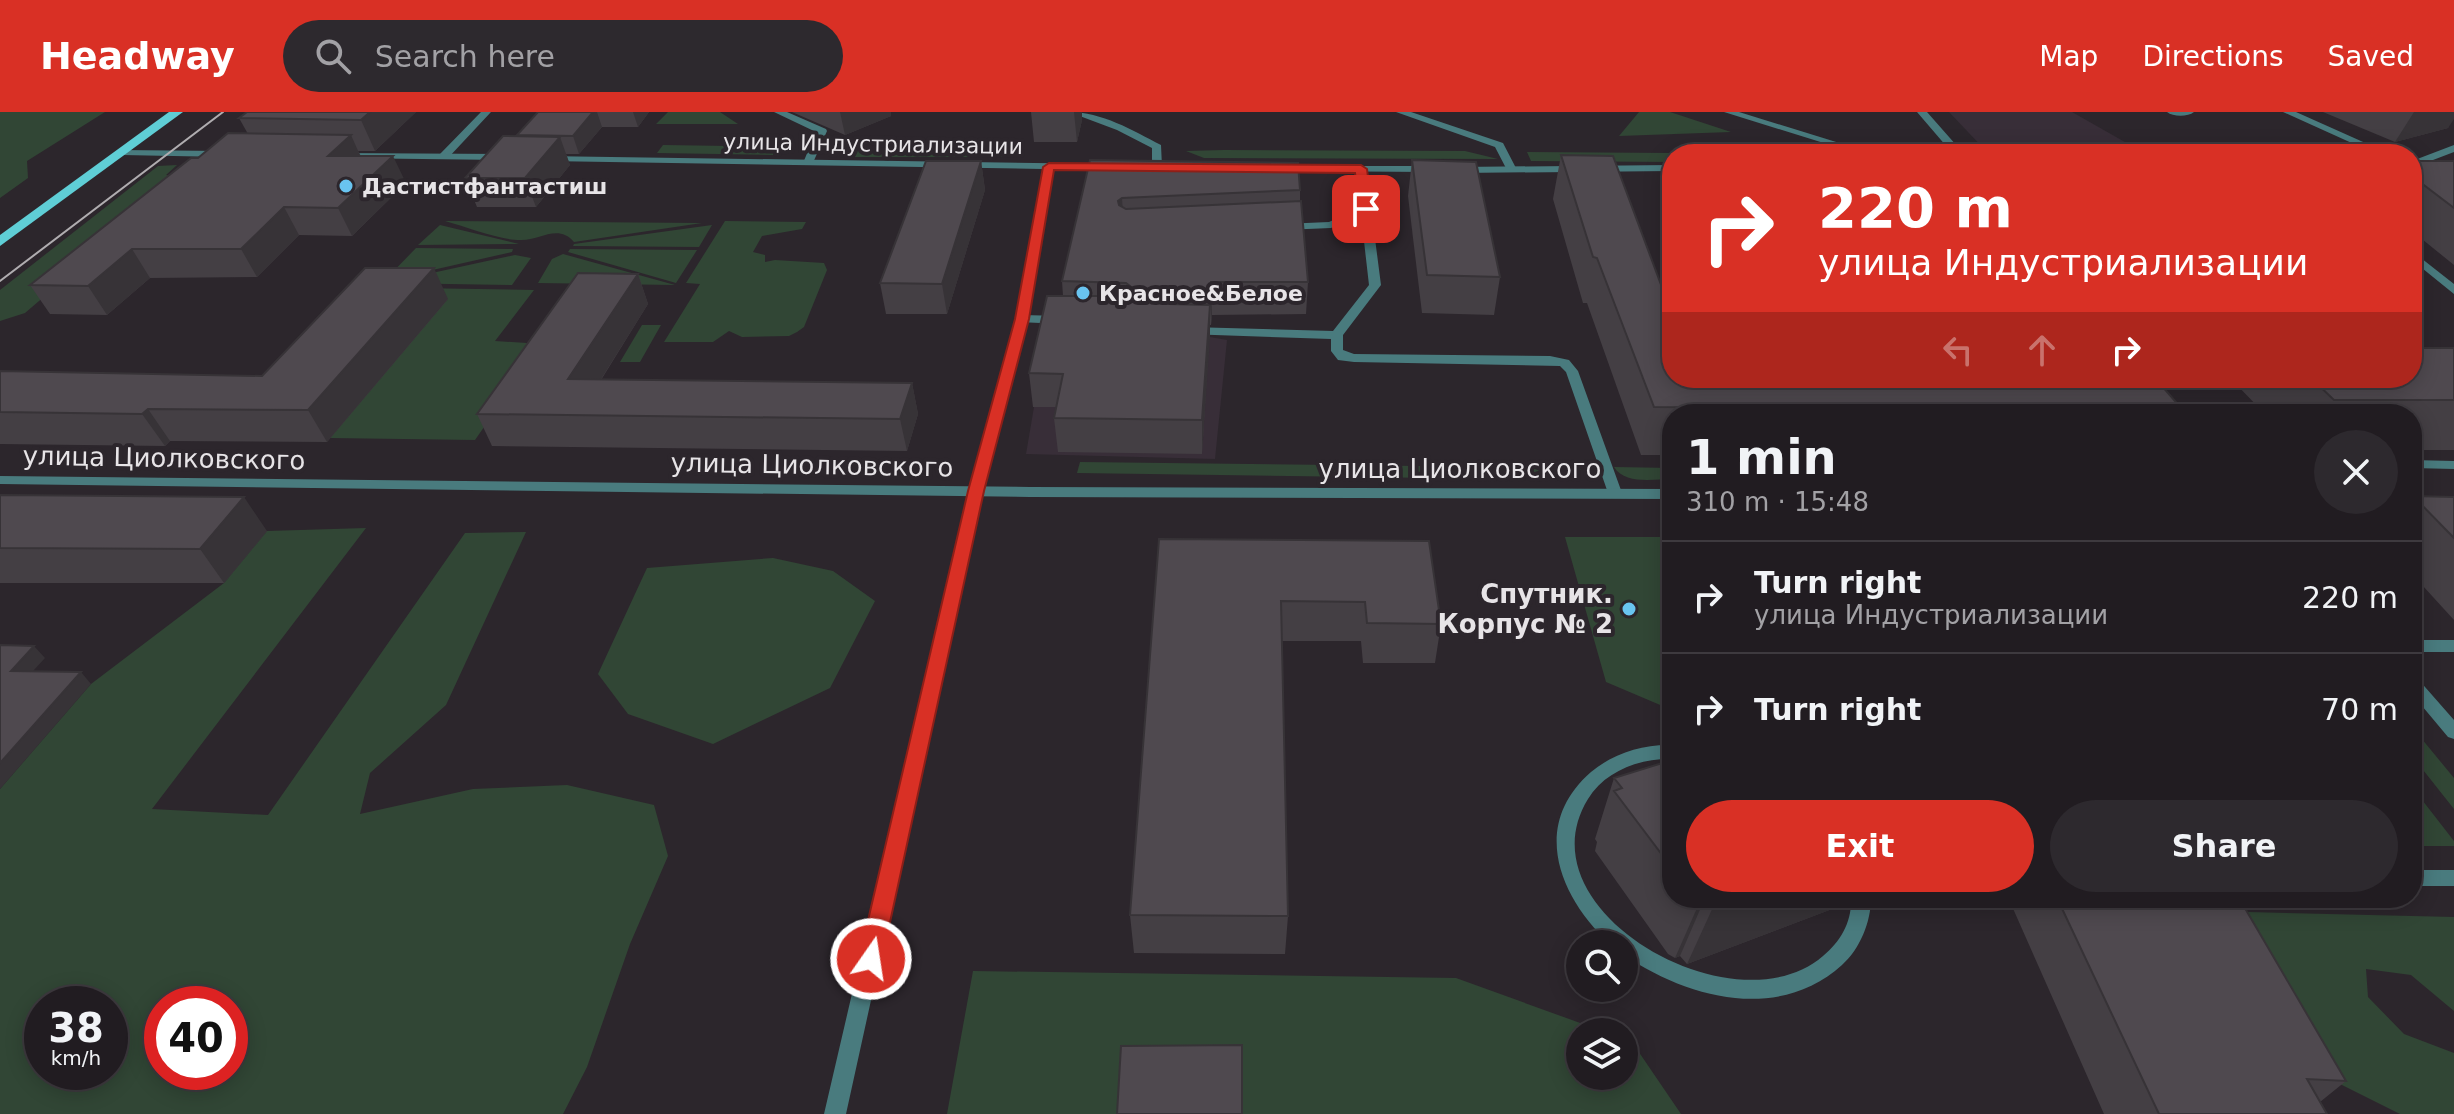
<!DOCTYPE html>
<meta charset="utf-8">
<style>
body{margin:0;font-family:"DejaVu Sans",sans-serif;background:#2d292e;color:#f1f3f6;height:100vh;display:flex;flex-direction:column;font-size:30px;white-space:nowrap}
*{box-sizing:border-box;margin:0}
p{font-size:26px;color:#a2a1a5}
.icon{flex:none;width:44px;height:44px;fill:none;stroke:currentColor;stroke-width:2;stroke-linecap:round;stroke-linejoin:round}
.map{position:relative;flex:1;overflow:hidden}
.details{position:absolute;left:1662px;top:292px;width:760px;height:504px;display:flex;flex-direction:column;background:#211c21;border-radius:32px;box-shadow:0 4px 20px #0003,0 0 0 2px #3e3a3f}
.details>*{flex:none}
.hud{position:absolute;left:1662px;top:32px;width:760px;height:244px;border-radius:32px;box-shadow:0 4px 20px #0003,0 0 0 2px #3e3a3f;background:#d93025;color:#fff;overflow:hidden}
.controls{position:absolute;left:1566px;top:818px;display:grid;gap:16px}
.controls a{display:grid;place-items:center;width:72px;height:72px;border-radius:50%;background:#211c21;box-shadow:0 4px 20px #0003,0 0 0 2px #3e3a3f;font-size:40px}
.speed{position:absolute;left:24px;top:874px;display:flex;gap:16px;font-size:40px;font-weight:700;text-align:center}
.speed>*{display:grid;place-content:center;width:104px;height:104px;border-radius:50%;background:#211c21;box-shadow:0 4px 20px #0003,0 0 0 2px #3e3a3f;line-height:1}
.speed small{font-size:20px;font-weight:400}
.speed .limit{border:12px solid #d22;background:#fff;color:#111}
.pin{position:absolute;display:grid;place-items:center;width:68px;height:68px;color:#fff;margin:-34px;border-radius:16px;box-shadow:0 4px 12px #0006}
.me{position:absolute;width:88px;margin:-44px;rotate:13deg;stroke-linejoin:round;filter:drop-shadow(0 0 6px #0008)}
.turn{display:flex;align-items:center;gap:28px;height:168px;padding:0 24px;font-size:36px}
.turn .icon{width:104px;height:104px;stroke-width:2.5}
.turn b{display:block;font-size:56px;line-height:68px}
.lanes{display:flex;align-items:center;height:76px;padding:0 24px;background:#0003;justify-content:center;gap:40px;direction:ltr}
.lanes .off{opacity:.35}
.round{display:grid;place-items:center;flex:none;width:84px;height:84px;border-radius:42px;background:#2d292e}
.headline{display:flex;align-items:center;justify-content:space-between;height:136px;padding:0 24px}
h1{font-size:48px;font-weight:700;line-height:60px}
.cta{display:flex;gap:16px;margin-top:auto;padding:16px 24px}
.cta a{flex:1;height:92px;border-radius:48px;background:#d93025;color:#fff;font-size:32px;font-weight:700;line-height:92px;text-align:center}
.cta a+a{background:#2d292e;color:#f1f3f6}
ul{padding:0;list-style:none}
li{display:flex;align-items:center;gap:24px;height:112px;padding:0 24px;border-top:2px solid #3e3a3f}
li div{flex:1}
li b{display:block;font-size:30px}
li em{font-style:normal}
header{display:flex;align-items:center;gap:48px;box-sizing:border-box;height:112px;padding:0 40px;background:#d93025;color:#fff}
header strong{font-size:38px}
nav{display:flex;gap:44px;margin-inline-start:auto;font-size:28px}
.search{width:560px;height:72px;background:#2d292e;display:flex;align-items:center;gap:20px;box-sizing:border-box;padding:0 28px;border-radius:44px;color:#a2a1a5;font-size:30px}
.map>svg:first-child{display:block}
.built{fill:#382e38}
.green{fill:#314635;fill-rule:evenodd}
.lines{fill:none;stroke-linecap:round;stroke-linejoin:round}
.service{fill:#497b7e;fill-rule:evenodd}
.minor{fill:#497b7e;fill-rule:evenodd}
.tertiary{fill:#497b7e;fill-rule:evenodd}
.primary{fill:#5fced6;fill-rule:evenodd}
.tram{stroke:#b0adb0;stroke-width:2}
.wall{fill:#443f44}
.shaded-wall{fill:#373337}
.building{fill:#4f494f;stroke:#373337;stroke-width:2}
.route{fill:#d93025;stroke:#8d1f18;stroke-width:2}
.poi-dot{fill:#69c4f0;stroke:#2c262c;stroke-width:3}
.labels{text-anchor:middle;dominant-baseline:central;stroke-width:8;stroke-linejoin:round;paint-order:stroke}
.far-street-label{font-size:22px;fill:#e7e4e7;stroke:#2c262c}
.far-poi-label{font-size:22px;font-weight:bold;fill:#e7e4e7;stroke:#2c262c;text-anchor:start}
.street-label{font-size:26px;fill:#e7e4e7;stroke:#2c262c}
.poi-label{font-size:26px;font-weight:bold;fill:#e7e4e7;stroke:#2c262c;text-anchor:end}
</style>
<header>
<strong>Headway</strong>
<div class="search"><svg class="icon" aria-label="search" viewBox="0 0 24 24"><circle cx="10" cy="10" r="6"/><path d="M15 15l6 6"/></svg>Search here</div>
<nav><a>Map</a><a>Directions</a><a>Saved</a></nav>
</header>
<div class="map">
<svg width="2454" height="1002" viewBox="0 0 2454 1002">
<rect width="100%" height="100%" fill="#2c262c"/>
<path class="built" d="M1949 0H2072L2146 42 1987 40Z
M1048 213 1204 224 1227 228 1215 347 1026 342Z"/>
<path class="green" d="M0 0H105L27 49 28 66 0 86Z
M668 0H720L738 12H656Z
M1639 0H1670L1731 20 1619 24Z
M663 33 795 35 776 43 657 41Z
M825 35 1006 37 1002 45H850L826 39Z
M1224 38 1465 39 1498 47 1204 46 1186 39Z
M1527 40 1838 42H1672V50L1531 49Z
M177 53 166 63 185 64 25 201 0 209V178L158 54Z
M445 109 701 111H702L574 130C558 111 539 129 520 128 499 128 467 115 445 109Z
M725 109 806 110 802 117 762 124 753 140 765 143V150L775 148 824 151 827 158 804 215 797 220 789 224 742 225 729 219 713 230H664L700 172 686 171Z
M440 113 519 132 418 133Z
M712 113 699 135 573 134 574 132Z
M416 136 513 137 512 140 384 169Z
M570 137 697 138 676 171 568 140Z
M563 142 675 173 538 171 552 147Z
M515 143 531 146 512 173 386 171Z
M413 176 534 178 495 229 542 232 475 328 330 326 447 187Z
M642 213H661L640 250H620Z
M1080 350 1582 356 1571 368 1077 361Z
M1614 355 1672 356V367C1654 367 1625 373 1614 355Z
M366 416 152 697 268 703 465 421 526 420 446 593 370 661 360 702 473 677 567 673 654 693 668 744 630 832 587 955 563 1002H0V677L91 572 224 471 267 419ZM42 892H110V960H42ZM162 892H230V960H162Z
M1565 425H1672V598L1606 570Z
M773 446 833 459 875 489 830 576 713 632 628 602 598 562 647 456Z
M2412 615 2454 666V697L2412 644Z
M2412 675 2454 729V734H2412Z
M2207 799 2454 805V899L2411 863 2366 857 2368 885 2404 922 2454 941V1002H2400L2330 967Z
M973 859 1456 866 1605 920H1580V964H1624V927L1632 930 1681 1002H947Z"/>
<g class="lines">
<path class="service" d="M481 0H491L448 46H440V42Z
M774 0H787L826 17 827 19 812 53 803 51 816 20Z
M1069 0C1102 0 1132 18 1161 33L1162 55 1157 58 1152 55V36L1117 18Z
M1396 0H1411L1503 31 1517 58 1508 60 1495 35Z
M1724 0H1739L1875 42H1859Z
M2167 0H2194C2188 5 2173 5 2167 0Z
M2283 0H2296L2390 42H2376Z
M2454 33V40L2412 56V49Z
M1361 54 1366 57 1381 173 1343 223V238L1354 242 1550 244 1569 248 1578 259 1622 381 1620 384H1610L1608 381 1566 260 1560 254 1354 250 1338 248 1331 239V227L1186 222 1184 219 1190 215 1333 219 1369 173 1361 103 1331 116 1283 118 1277 115 1283 112 1329 110 1360 96 1356 57Z
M1022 203 1063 204 1069 208 1063 212 1018 210V204Z
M2412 348 2454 349V357L2412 356Z
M1672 633V647C1640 646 1605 659 1588 687 1519 799 1736 920 1823 844 1841 829 1852 810 1851 786H1871C1871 810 1860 837 1842 853 1779 910 1689 887 1624 843V832H1610C1559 785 1530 713 1591 660 1614 641 1643 632 1672 633Z
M2412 758H2454V774H2412Z"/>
<path class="minor" d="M2412 139 2454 172V182L2412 148Z
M0 364 1030 375 1672 377V387L1030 385 0 372Z
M2412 528H2454V540H2412Z"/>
<path class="tertiary" d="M1917 0H1927L1964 42H1953Z
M118 38 224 39 229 42 224 45 122 43 117 40Z
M335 41 504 42 509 45 504 48 339 46 334 43Z
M543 44 1108 52 1113 55 1108 58 1054 57 1028 207 983 379 846 1002H824L969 379 1016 207 1043 57 547 49 542 46Z
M1672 53V59L1459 61 1454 58 1459 55Z
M1275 54H1432L1437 57 1432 60 1279 59 1275 58Z
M2412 565 2418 567 2454 608V627L2448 625 2412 582Z"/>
<path class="primary" d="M169 0H183L0 134V123Z"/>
<path class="tram" d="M0 169 223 0"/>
</g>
<path class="wall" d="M416 0 375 39H358L361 44 406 71 352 124 299 123 257 165 150 166 107 203 50 202 30 173 248 22 239 6Z
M538 0H649L638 15H602L579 42H566L570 53 536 95H477L465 66 517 24V23Z
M792 0H891V4L845 23Z
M1031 0H1082V8L1077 30H1034Z
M2323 0H2454L2448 16 2395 30Z
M1561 43 1672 266 2182 297 2179 302H1672V343H1641L1587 191H1583L1553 87Z
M1090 48 1300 78V89L1308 170 1306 202 1212 203 1211 213H1210L1202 342 1058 340 1054 306 1056 295H1033L1029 261 1063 184 1062 169Z
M1412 48 1500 165 1494 203 1422 201 1408 84Z
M981 49 985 78 947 202H886L880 171Z
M2412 49H2454V153L2412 119Z
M638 162 648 192 601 268 912 271 918 302 907 339 492 334 477 302Z
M448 187 327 330 170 329 165 334 0 332V259L262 264Z
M2454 236V338H2412V302H2265L2230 266H2412Z
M0 383 267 419 224 471H0Z
M2413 384 2454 385V508L2412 462V386Z
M1159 427 1441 512 1435 551H1363L1361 529H1282L1288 804 1285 842 1134 841 1130 803Z
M1672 648V786H1845L1840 794 1687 852 1680 844 1675 846 1668 842 1595 739 1597 730 1595 727 1614 666Z
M2015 786H2239L2346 969 2320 990 2327 1002H2104L2011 792Z"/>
<path class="shaded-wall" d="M370 0H416L375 39 361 8Z
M593 0H597L602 15 579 42 573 24Z
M633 0H649L638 15Z
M840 0H891V4L845 23Z
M1074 0H1082V8L1077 30Z
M2414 0H2454V7L2448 16 2395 30Z
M351 23 363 50 328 44Z
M560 25 570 53 536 95 525 66Z
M393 44 406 71 352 124 338 96Z
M981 49 985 78 947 202 942 172Z
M1122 86 1124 117 1118 89Z
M284 95 299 123 257 165 241 137Z
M132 137 150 166 107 203 88 174Z
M434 156 448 187 327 330 308 298Z
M638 162 648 192 581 299 568 267Z
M1211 170 1212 203 1211 213Z
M1174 179 1175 212 1166 184Z
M1210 193V226L1202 342V308Z
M912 271 918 302 907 339 900 307Z
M148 297 170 329 165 334 142 302Z
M244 385 267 419 224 471 200 437Z
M34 534 45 546 22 571 11 559Z
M81 560 91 572 0 677V651Z
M1705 786 1680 844 1675 846 1701 787Z
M1733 786H1845L1840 794 1687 852 1714 793Z"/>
<path class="building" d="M247 0H370L361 8 239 6Z
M538 0H593L573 24 517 23Z
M228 21 351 23 328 44H393L338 96 284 95 241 137H132L88 174 30 173 191 46H198Z
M503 24 560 25 525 66H465Z
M1561 43 1613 44 1666 186H1672V266H2155L2182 297 1654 295 1597 146 1593 145Z
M1090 48 1298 51 1300 78 1122 86 1118 89 1119 93 1126 97 1301 89 1308 170H1211V180L1174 179 1166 184 1170 192 1210 193 1202 308 1054 306 1063 262 1029 261 1047 184H1126L1135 178 1126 171 1062 169Z
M1412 48 1476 50 1500 165 1427 163Z
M926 49H981L942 172 880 171Z
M2412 49H2454V96L2412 64Z
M365 156H434L308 298 148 297 142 302 0 300V259L262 264Z
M578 161 638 162 568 267 912 271 900 307 477 302Z
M2412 236H2454V288H2334L2311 266H2412Z
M0 383 244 385 200 437 0 436Z
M2413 384 2454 385V426Z
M1159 427 1429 429 1441 512 1367 511 1365 490 1281 489 1288 804 1130 803Z
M0 533 34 534 11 559 81 560 0 651Z
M1672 648V756L1614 679 1622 676 1614 666Z
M1706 786H1733L1714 793Z
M2057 786H2239L2346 969 2307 967 2327 1002H2159Z
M1242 933V1002H1117L1121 934Z"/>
<path class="route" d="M1049 51 1361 53 1367 57 1372 97 1366 101 1360 97 1355 61 1054 58 1029 207 984 379 882 847 879 855 871 858 862 855 859 847 968 379 1015 207 1043 55Z"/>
<g class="poi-dot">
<circle cx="346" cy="74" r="8"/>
<circle cx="1083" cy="181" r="8"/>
<circle cx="1629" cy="497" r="8"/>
</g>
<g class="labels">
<g class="far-street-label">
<text transform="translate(873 32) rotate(1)">улица Индустриализации</text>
</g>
<g class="far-poi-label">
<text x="362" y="74">Дастистфантастиш</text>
<text x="1099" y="181">Красное&amp;Белое</text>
</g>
<g class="street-label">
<text transform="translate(164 346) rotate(1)">улица Циолковского</text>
<text transform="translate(812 353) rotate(1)">улица Циолковского</text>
<text x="1460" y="357">улица Циолковского</text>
</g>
<g class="poi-label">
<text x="1613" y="482">Спутник.<tspan x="1613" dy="30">Корпус № 2</tspan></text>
</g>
</g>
</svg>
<div class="controls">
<a><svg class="icon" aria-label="search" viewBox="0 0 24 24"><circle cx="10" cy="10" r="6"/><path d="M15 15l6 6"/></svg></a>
<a><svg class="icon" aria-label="layers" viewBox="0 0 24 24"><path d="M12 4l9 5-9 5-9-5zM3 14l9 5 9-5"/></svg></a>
</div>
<div class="speed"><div>38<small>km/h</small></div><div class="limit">40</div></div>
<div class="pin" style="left:1366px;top:97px;background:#d93025"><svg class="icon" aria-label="arrive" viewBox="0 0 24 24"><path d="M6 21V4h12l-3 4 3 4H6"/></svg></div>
<svg class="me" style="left:871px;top:847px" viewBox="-20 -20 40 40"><circle r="17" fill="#d93025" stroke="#fff" stroke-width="3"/><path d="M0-11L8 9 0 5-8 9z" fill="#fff"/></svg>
<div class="hud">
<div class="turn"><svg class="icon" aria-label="right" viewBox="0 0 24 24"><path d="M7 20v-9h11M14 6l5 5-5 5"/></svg><div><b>220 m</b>улица Индустриализации</div></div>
<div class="lanes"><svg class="icon off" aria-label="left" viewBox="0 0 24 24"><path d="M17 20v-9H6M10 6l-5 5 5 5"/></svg><svg class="icon off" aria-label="ahead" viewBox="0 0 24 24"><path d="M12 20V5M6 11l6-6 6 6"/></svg><svg class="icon" aria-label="right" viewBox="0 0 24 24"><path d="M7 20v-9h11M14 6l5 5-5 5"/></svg></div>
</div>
<section class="details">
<div class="headline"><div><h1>1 min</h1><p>310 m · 15:48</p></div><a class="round"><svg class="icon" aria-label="close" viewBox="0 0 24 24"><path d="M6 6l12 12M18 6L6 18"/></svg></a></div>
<ul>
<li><svg class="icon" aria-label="right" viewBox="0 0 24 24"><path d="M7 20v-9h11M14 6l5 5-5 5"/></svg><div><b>Turn right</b><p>улица Индустриализации</p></div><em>220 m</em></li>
<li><svg class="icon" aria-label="right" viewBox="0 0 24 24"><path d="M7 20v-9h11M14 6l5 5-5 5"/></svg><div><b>Turn right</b></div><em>70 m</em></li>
</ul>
<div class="cta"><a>Exit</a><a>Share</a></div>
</section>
</div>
